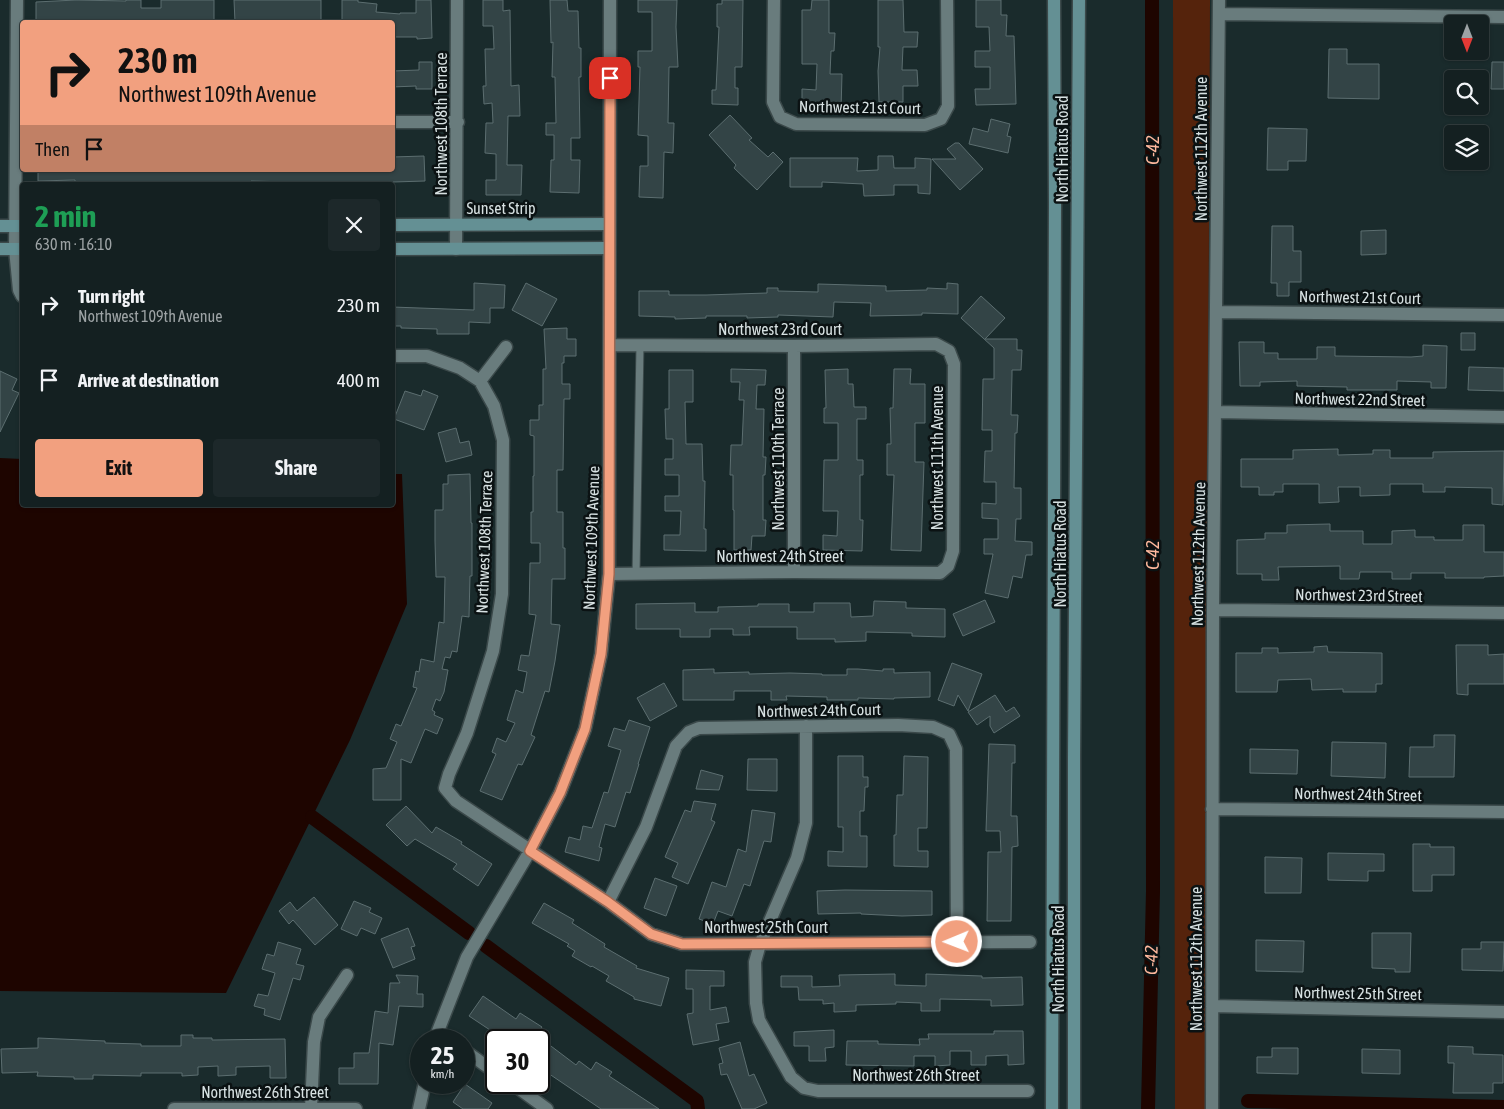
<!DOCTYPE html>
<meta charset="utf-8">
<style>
body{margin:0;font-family:"Asap Condensed",sans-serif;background:#1d282a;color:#f1f3f6;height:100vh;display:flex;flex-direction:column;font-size:19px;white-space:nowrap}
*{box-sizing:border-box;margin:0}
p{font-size:16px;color:#9da3a5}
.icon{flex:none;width:28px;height:28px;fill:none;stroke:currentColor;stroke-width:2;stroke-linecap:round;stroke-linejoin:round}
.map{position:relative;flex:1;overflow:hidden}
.drawer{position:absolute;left:20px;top:182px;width:375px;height:325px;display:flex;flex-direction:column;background:#142021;border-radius:5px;box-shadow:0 1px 4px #0004,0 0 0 1px #333e3f}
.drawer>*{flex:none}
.hud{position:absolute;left:20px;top:20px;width:375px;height:152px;border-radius:5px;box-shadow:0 1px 4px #0004,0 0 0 1px #333e3f;background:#f2a07f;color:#111;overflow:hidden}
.needle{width:32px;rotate:180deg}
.fabs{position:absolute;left:1444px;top:15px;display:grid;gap:10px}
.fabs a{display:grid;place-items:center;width:45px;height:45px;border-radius:5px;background:#142021;box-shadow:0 1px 4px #0004,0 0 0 1px #333e3f;font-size:25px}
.speed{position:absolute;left:410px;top:1029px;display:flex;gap:10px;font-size:25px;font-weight:700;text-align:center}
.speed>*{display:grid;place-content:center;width:65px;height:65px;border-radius:50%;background:#142021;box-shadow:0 1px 4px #0004,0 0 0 1px #333e3f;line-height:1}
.speed small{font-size:12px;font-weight:400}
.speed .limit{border:2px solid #111;border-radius:8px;background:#fff;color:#111}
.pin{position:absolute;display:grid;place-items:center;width:42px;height:42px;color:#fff;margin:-21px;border-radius:10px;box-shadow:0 2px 8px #0006}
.me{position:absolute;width:55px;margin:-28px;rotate:269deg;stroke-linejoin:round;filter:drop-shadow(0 0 4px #0008)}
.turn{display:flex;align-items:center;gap:18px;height:105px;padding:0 15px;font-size:22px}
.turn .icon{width:65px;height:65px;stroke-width:2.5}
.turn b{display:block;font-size:35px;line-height:42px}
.then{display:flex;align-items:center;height:48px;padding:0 15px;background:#0003;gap:10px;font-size:19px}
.round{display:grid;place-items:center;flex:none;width:52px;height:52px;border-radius:5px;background:#1d282a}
.overview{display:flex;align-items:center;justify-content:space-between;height:85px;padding:0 15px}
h1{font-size:30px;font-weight:700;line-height:38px;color:#1e9e55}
.cta{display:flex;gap:10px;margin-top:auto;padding:10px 15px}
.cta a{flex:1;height:58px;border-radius:5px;background:#f2a07f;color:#111;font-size:20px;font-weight:700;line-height:58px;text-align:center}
.cta a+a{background:#1d282a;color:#f1f3f6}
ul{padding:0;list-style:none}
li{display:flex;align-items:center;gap:15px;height:75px;padding:0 15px}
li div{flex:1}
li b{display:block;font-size:19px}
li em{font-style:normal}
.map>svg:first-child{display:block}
.green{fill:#55230c}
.water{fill:#1e0500}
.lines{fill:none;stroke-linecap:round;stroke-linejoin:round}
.canal{stroke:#1e0500;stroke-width:14}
.building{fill:#334446;stroke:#5c6e70}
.lane-casing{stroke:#3b494a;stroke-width:9}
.street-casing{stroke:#3b494a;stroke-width:15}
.secondary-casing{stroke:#3b494a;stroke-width:15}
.lane{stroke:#697c7d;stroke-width:7}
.street{stroke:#697c7d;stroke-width:12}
.secondary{stroke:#649094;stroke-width:12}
.route-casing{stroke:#9d6853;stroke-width:12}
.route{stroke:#f2a07f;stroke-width:9}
.labels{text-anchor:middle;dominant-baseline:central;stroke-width:5;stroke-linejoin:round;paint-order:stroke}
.street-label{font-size:16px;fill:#d7e1e2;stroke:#0b1213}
.water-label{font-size:18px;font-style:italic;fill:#feb89d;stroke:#0b1213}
</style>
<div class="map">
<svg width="1504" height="1109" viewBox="0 0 1504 1109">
<rect width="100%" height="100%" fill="#1a2b2c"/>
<path class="green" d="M1173 0H1210L1205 1109H1175Z"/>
<path class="water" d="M0 458 22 459V505H392L393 474H402L407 604 350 740 226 993 0 991Z"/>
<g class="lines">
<path class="canal" d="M312 817 469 933
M486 946 697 1101 698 1109
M1248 1101 1504 1107
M1148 1109 1153 891 1152 0"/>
</g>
<path class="building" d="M76 0 126 1V0H141V8H161V0H214V22H36V2Z
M234 0H321V22H235Z
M342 0H358V2L377 4 376 12 400 14V13H416V0H431L432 38 417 39V37H392V22H342Z
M483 0H503V11L510 10 511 86 519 85 520 116H508L507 165H522L521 195H486V180H496V154L485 153 486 123H493L492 103 484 104 483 86H486L485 49H494L493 26H483Z
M550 0H567L568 11H578L579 48H581V77H579L580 138H571V160H580L579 193 550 192 551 160H554V135H546V123H556L555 77H552L553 42 551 43Z
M638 0H677L676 27 678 67H669L668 123H674L673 153 664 152 663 198 639 197 640 166H648V136L638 135 640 67H638V51H652V12H638Z
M722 0H743L742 67H735V88H738V105L712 104V90H716L719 27H717V4H722Z
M812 0H829V33H835L834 51H831L830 74H842L841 110H824V105L802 104V89L816 90 817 64H802V10H811Z
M878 0H903L904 32H918L917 47H903L902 70H917L918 86H903V102H879L878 71 880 47H878Z
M976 0H1001V15H1007L1006 36H1014L1016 104 976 105 975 89H990V67H975V51H990L989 27H976Z
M1329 49H1347V64H1379V99L1328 98Z
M419 62H432V89H416V86L392 87V71L419 70Z
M1492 62H1504V89H1491Z
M730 115 752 138 749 140 768 157 773 152 783 162 757 190 734 168 736 165 709 135Z
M991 119 1010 124 1007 136 1011 137 1008 153 969 144 973 128 988 132Z
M1268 128 1307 129 1306 161H1288V170H1267Z
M955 143H959L983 169 960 190 932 159H956L947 149Z
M424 156 425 181 393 182V184L290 185V182L251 181V185H75V180L38 181V170H392V157Z
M878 156H893L894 168H915V158L931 159 930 194 918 193V185H894V195L864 196 863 184 822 182V187H790V158H858L857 171 878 170Z
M1272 226H1293V251H1301V282H1289V296H1277V283H1271Z
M1386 230V254L1361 255V231Z
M474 283 505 285 504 308H490V323L469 322V334H437V329L401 328V326H392V307L474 310Z
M526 283 557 299 542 326 512 310Z
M947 283 958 284V314L922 313V315L870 316 871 303 834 302 833 317 778 315V317L747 318V316H706V318L675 319V317L639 316V291H669V295H706L767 293V288H778V291L818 292V284L886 286V291L927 290V288L947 289Z
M981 296 1005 318 985 339H1017V350H1022L1021 370H1012V375L1011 415H1018L1017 433H1015L1014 488H1021V519H1016L1015 541 1032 542V555H1026L1022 578 1013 576 1008 598 985 593 993 554H984V539H998V519L982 518V503L996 504V482H984L985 451H992V430H982L983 379H994V348L961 318Z
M567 328V339H576V356H564V363H562V384H570V399H564L563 470H557V512H563V548H565V579H552L551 624 560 625 555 661 549 692 545 691 531 735 535 737 522 765 518 764 502 800 480 791 496 754 492 752 497 738 506 742 515 723 507 720 516 690 523 693 527 672 518 670 521 655 529 656 536 615 529 614 530 563H540V543H531V512H533V476H534V436L530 435V420H539V405H543V369H546L544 329Z
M1461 333H1475V350H1461Z
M1239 342H1264V353H1278V359H1317V347H1335V356L1411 357 1423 356V345L1447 346 1446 388H1431V382L1397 381V390H1347V387L1297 386V381L1260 382V386H1240Z
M1469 367 1504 368V391L1468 390Z
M731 369 766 370 765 385H757L756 409H764L763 457H766L765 475H763V520H766L765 536H752L751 550H734V510H733V475H730L731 445H742L744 400H739L740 382H731Z
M848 369V384H853L854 407H866V419H857V460H863V475H860V520H863L862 551 823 550V535L837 536 838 511H823L824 460H838V423H824V408H826L825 370Z
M894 369H911L910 384H925V423H915V462H924L921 551 891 550 894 475H887V444H891L890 408H893Z
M669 370H693V402H685L686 444H702L703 481H705L704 529H706V551L664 550V535H680L681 511H665V496H679V475H665V459H673V439H666L665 409H669Z
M0 371 17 379 12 390 19 393 0 432Z
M423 390 438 396 424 430 394 419 405 391 421 396Z
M456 428 460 443 469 441 472 455 446 462 438 433Z
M1338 449V455L1373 454V450H1390V458H1433V452L1504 451 1503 505 1492 504V488L1445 487V492H1423V484H1390V495L1360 496V487H1338L1339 502 1319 503V484H1283V492H1274V495H1259V487H1241V459H1293V450Z
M470 474 471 523H472V576H470L469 617 462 616 457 652 452 651 450 658 445 657 442 669 448 670 444 692 440 701 436 699 432 710 435 712 434 715 443 719 437 734 425 729 411 763 401 759V800H373V769L386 768 397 742 390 739 396 724 401 726 417 688 413 687 416 671 419 672 421 659 434 662 439 622 444 623 445 577H436L435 541V510H443V484H448V475Z
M1330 524V531H1363V544H1392V531L1415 530V537H1434V540H1463V525H1484V552H1504V576L1484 577V578H1445V573H1411V579H1392V572H1360L1359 579H1340V566L1278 567 1279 580H1262V574H1237V540L1265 539V533H1287V525Z
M985 600 995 622 963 636 953 614Z
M874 601 906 602V608L945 609V637L912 636V633L866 632V641L835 642V639H797V627H749L750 635H733V629H710V637H680V629H636V604L695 603V612H718V607L758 606V604H789V612H814V603H850L851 617 873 616Z
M1456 645H1488V655L1504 654V684H1468V695L1457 694Z
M1327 646 1328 652 1382 653V684H1376V692H1343V689L1312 690 1311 679 1278 680 1277 692H1236V653H1262V648H1278V653L1314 652V647Z
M952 663 982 674 968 711 958 695 954 706 938 700Z
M714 669V673L749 672V674L790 673 822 674V675H847V669H858L883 671V669H894V673L930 672V697L894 698V699L858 698V700H827V697L786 696 787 700H771V691H734V700H683V670Z
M664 683 677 706 650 721 637 698Z
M995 695 1006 712 1014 707 1020 716 994 733 990 726V716L977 725 968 712Z
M629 720 650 727 638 764H639L630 793 626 792 615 827 605 824 599 847 602 848 599 861 565 852 569 837 580 840 583 826 592 828 604 792 608 793 621 750 608 746 614 728 625 731Z
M1434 735H1455L1454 777H1409L1410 747H1434Z
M1332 742 1386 743 1385 778 1331 776Z
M989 744 1015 745V763H1012L1011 816H1017L1018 846 1012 847 1011 921H987L988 852H1001L1000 831H986Z
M1250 749 1298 750 1297 774 1250 773Z
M838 756H863V777H868V787H865L864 811H860V836H867V867L828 866V851L843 852V827H838Z
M904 756 928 757 927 828H918V851H928V867L894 866V835H896L897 795H903Z
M748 759H777V791L747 790Z
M701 770 723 776 719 790 696 789Z
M694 801 716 804 711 820 715 822 688 884 672 877 678 863 665 857 685 810 691 812Z
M406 806 432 833 436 827 462 842 461 844 492 864 478 886 453 869 457 864 415 839 407 846 386 825Z
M752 810 775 813 771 842 764 841 750 886 744 884 732 916 718 911 713 924 699 919 712 882 726 887 738 849 746 852Z
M1413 844H1430V847H1454V875H1432V891H1413Z
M1328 853 1384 854V871H1368V881L1328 880Z
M1265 857 1302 858 1301 893H1265Z
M655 878 677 886 666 916 644 908Z
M845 890 932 891V915L902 916 861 914V913L818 914 817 891Z
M314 897 338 925 315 945 293 920 289 924 279 911 290 902 297 911Z
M354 901 371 908 369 912 382 918 375 934 361 928 357 936 341 929Z
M544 903 574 920 572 923 605 944 604 947 637 966 636 968 669 978 661 1006 634 999V997L606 981 609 976 592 966 591 967 572 956 575 951 567 946 569 944 532 923Z
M408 928 415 946 411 947 415 959 393 968 381 939Z
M1372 933H1411L1410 972H1395V969L1372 968Z
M1256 940 1304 941 1303 972 1256 971Z
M278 942 301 949 296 964 304 966 300 980 293 978 280 1020 264 1015 265 1009 254 1006 258 994 268 996 275 973 262 969 267 954 274 956Z
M1481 942H1504L1503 971 1462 970V949H1481Z
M686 970 724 971V986H710V1010L726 1007 729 1022 716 1024 719 1040 693 1045 687 1014 693 1013V989H686Z
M895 974V985L926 986V974L982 976V978L1022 977 1023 1005 991 1006V1000L940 999V1011H921V1003L896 1002V1004L856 1005V1011L834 1012V1003L823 1004V1000H799L798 987H781V976H812V987L840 986 839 975Z
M396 975 418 976 417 994H423V1007L399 1006 393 1045 379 1043 378 1084H339V1068H354V1053H369L375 1011 388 1013 390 983H400Z
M483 996 516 1019 520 1013 542 1027 533 1040H505L469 1016Z
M834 1030V1047L825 1048 826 1061H809V1046H794V1032Z
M994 1031H1023L1024 1064 1008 1065V1055L986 1056V1065H971V1051H950V1065L935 1066V1056H914V1066L846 1065 847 1041H878V1044L920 1045 919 1039H929L928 1034H994Z
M181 1035H193V1038H212V1040L285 1039 286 1078H270V1066L236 1067V1075L218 1076V1066L198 1067V1075L182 1076V1073H141V1076L93 1075V1079H74V1077L37 1076 38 1072 2 1073 1 1049 38 1048V1038L105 1041V1043L141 1044V1046H181Z
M539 1037 576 1065 579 1061 591 1070 596 1062 612 1072 609 1076 659 1109H601L539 1067Z
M740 1042 749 1076 754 1074 767 1103 754 1109H742L727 1074 721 1075 719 1064 723 1063 719 1048Z
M1448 1046 1473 1047V1054L1503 1055V1083H1493V1093H1453L1454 1063H1448Z
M1272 1048H1298V1074L1257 1073V1057H1272Z
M1362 1049 1400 1050V1074L1362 1073Z
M465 1084 492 1103 488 1109H463L453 1102Z"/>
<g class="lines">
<g class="lane-casing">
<path id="lane" d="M636 574 640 345"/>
</g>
<g class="street-casing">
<path id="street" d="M17 0 15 249 19 290 22 296
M774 0 773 102 780 117 796 124 925 125 941 119 948 106 947 0
M1219 14 1504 17
M392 122H458
M456 249 457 0
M1216 312 1504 315
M794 346V572
M506 347 480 381 494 406 503 440 502 594 493 651 467 733 449 774 445 788 456 801 608 902 651 934 682 944 1030 942
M392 356H427L460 368 480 381
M1215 412 1504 417
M609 574 794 572 940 573 948 566 953 551 954 364 949 351 936 344 794 346 610 345
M1213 610 1504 613
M806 726V823L797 858 760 944 755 962 756 1003 759 1020 791 1077 804 1088 818 1091H1028
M1212 809 1504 812
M608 902 646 827 676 746 689 732 699 728 898 725 933 727 949 734 956 749 957 942
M1212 1006 1504 1012
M438 1031 450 1040
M435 1040 438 1031 467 957 530 851 560 793 585 729 601 654 609 574 610 0
M464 1050 496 1073
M510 1082 547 1109
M311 1108 314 1042 319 1017 347 975
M174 1109H356
M419 1109 425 1082
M1212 1109 1213 610 1219 0"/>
</g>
<g class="secondary-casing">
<path id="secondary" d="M392 225 609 224
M0 226H22
M0 249H22
M392 249 609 248
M1052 1109 1055 203 1054 0
M1074 1109V758L1079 0"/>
</g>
<use href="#lane" class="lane"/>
<use href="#street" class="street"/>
<use href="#secondary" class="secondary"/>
</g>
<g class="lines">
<g class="route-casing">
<path id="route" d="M610 78 609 574 601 654 585 729 560 793 530 851 608 902 651 934 682 944 957 942"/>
</g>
<use href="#route" class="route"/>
</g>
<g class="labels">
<g class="street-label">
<text transform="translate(860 107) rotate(1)">Northwest 21st Court</text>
<text transform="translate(441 124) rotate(-90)">Northwest 108th Terrace</text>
<text transform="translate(1062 149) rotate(-90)">North Hiatus Road</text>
<text transform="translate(1201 149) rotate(-90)">Northwest 112th Avenue</text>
<text x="501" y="208">Sunset Strip</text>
<text transform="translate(1360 297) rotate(1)">Northwest 21st Court</text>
<text x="780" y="329">Northwest 23rd Court</text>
<text transform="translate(1360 399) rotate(1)">Northwest 22nd Street</text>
<text transform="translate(937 458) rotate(-90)">Northwest 111th Avenue</text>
<text transform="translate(778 459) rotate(-90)">Northwest 110th Terrace</text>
<text transform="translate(591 538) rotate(-88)">Northwest 109th Avenue</text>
<text transform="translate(484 542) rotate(-88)">Northwest 108th Terrace</text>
<text transform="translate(1060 554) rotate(-90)">North Hiatus Road</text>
<text transform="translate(1198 554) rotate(-89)">Northwest 112th Avenue</text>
<text x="780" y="556">Northwest 24th Street</text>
<text transform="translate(1359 595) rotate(1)">Northwest 23rd Street</text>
<text transform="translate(819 710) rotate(-1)">Northwest 24th Court</text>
<text transform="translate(1358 794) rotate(1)">Northwest 24th Street</text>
<text x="766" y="927">Northwest 25th Court</text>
<text transform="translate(1058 959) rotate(-90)">North Hiatus Road</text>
<text transform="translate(1196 959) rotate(-90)">Northwest 112th Avenue</text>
<text transform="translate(1358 993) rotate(1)">Northwest 25th Street</text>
<text x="916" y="1075">Northwest 26th Street</text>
<text x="265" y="1092">Northwest 26th Street</text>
</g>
<g class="water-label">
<text transform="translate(1152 150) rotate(-90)">C-42</text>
<text transform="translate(1152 555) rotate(-90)">C-42</text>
<text transform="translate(1151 960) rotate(-89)">C-42</text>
</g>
</g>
</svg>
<div class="fabs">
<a><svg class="needle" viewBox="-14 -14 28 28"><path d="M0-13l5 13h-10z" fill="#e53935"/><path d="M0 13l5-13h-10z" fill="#9da3a5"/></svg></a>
<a><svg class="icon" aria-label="search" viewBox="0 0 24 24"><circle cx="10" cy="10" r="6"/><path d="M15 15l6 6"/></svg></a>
<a><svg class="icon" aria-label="layers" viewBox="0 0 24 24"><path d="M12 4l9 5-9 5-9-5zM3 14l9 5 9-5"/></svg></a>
</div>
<div class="speed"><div>25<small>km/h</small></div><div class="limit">30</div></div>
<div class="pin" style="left:610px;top:78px;background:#d93025"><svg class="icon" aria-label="arrive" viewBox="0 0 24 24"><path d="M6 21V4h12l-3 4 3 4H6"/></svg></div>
<svg class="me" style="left:957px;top:942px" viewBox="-20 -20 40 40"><circle r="17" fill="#f2a07f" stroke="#fff" stroke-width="3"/><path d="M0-11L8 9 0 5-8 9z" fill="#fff"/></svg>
<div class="hud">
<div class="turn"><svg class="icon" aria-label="right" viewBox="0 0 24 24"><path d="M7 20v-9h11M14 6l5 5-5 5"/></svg><div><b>230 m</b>Northwest 109th Avenue</div></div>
<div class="then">Then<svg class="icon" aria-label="arrive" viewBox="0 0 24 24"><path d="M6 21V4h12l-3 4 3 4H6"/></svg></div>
</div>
<section class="drawer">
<div class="overview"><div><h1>2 min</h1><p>630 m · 16:10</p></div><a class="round"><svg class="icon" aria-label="close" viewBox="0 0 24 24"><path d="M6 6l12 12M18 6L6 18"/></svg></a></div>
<ul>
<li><svg class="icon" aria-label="right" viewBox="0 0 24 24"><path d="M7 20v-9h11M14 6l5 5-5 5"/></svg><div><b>Turn right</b><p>Northwest 109th Avenue</p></div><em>230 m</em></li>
<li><svg class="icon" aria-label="arrive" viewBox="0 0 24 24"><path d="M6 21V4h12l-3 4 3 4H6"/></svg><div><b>Arrive at destination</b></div><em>400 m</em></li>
</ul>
<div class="cta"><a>Exit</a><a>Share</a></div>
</section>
</div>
